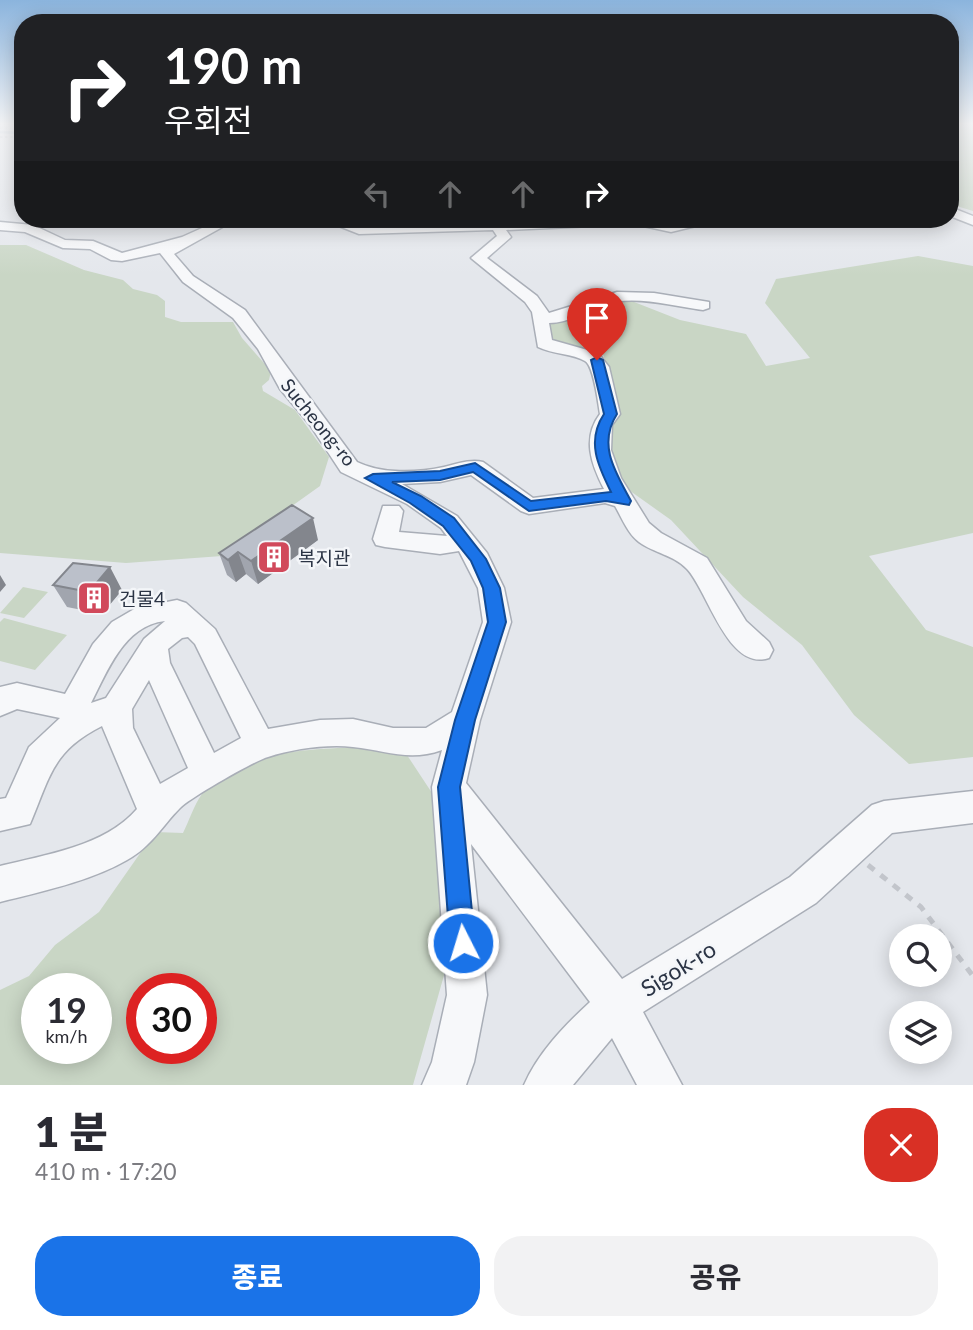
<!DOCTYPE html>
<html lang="ko">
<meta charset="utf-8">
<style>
body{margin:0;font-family:Lato,"Noto Sans KR",sans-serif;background:#f2f2f3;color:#2b2b33;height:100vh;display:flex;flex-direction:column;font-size:26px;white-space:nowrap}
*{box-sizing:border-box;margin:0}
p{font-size:23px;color:#7c7c81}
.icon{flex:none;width:38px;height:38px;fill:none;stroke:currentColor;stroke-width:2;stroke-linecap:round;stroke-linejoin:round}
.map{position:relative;height:1085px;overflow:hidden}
.sheet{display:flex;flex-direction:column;background:#fff;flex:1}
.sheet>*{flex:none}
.guide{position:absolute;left:14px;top:14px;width:945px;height:214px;border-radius:28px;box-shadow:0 4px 18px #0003;background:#202124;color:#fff;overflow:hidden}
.controls{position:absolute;left:889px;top:924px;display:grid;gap:14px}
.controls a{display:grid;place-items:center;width:63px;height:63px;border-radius:50%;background:#fff;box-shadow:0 4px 18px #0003;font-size:35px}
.speed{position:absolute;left:21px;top:973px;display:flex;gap:14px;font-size:35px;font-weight:700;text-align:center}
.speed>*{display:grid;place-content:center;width:91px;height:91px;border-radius:50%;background:#fff;box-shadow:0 4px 18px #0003;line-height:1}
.speed small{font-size:18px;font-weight:400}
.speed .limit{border:10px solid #d22;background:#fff;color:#111}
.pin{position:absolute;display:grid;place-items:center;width:60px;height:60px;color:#fff;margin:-72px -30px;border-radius:50% 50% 50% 0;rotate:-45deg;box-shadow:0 0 7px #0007}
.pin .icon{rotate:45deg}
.me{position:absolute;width:77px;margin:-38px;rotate:355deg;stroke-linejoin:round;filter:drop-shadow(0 0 5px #0008)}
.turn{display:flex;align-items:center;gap:24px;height:147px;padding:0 35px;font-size:32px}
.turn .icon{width:91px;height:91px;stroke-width:2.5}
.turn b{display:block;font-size:49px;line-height:60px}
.lanes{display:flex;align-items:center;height:66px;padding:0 35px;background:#0003;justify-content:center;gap:35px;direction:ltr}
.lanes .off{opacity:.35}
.round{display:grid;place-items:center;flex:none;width:74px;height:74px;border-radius:28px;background:#f2f2f3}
.summary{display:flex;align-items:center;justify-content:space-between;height:119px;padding:0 35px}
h1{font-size:42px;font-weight:800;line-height:52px}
.action{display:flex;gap:14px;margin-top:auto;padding:14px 35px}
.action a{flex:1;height:80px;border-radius:28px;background:#1a73e8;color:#fff;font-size:28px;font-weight:800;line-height:80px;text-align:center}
.action a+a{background:#f2f2f3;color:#2b2b33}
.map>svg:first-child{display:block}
.green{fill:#c9d6c5;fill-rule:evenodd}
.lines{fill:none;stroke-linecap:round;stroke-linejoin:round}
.stream{stroke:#9fb4cc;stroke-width:2.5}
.minor-casing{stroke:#a9aeb7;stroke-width:3}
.path-far1{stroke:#c2c5cb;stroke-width:2;stroke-dasharray:2.5 2.5;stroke-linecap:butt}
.path{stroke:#c2c5cb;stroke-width:5;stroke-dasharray:8 8;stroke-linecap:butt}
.minor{fill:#f7f8fa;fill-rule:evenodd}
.wall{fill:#a1a5ae}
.shaded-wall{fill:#83868d}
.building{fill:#bbc0ca;stroke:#83868d;stroke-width:2}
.route{fill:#1a73e8;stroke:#114b97;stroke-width:2}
.labels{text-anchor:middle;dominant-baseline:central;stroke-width:5;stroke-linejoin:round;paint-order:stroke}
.street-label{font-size:19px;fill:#2b3445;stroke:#f4f6f9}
.poi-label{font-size:19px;fill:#2b3445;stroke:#f4f6f9;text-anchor:start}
.near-street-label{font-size:23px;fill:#2b3445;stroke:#f4f6f9}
</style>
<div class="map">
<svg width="973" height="1085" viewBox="0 0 973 1085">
<rect width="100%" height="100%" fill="#e4e7ec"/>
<path class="green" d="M950 123H973V211L950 204Z
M0 245H26L84 270 123 280 133 289 157 295 165 301V317L181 322H233L242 338 271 371 269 380 262 386 263 391 295 410 329 457 320 486 222 556 126 563 0 553Z
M918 256 973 266V533L869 556 926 630 973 647V757L909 764 854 715 802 645 743 597 671 520 626 488 613 462 608 434C626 407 611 380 602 351L576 350 547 339 548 323 608 301 629 300 680 320 746 334 766 366 810 358 765 303 776 279Z
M23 587 48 592 24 618 0 613Z
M4 618 67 635 35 670 0 661V622Z
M362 747 405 752 434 796 450 954 413 1085H0V990L29 976 55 945 99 912 155 832 183 833C189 821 194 805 202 794 233 750 314 749 362 747ZM37 989H96V1048H37ZM142 989H201V1048H142Z"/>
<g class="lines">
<path class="stream" d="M0 132 23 133"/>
<g class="minor-casing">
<path id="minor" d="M950 207 973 216V225L950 216Z
M209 219H221L226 225 174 254 193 276 245 310 357 462C382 474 416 473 444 467 457 464 470 459 483 462L533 498 604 489C591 464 582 438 600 414 598 403 594 366 585 361 574 354 552 354 538 347L532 312 525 302 471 258 497 236 493 230 359 234 321 219C342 219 360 226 381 227L571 219H647L671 224 693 219H755L748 223 696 226 671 232 634 224 506 230 511 237 487 258 537 296 549 313 617 292 654 293 709 302V308L703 310C672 306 636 295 605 304 586 310 570 323 549 323L552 340 598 353 609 367 620 414 612 425 611 450 621 478 649 523 661 533 707 558 746 621 769 642 773 650 769 658C728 672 708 591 687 569 674 555 654 553 639 542 628 534 622 518 615 506L605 503 529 514 521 511 471 475 440 482 402 484 457 516 487 553 504 588 511 622 480 720 466 783 622 979 790 877 872 805 884 801 973 791V823L892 833 816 903 643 1012 682 1085H637L612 1038 573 1085H524C538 1053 564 1026 590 1002L471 844 487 995 474 1062 466 1085H422L432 1062 447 995 432 787 442 750C409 762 385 750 353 747 327 744 293 749 268 757 254 761 190 798 180 808 162 826 151 847 127 860 91 881 40 892 0 902V866C44 855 106 846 137 809L102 726C52 751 50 777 30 824L0 831V799L6 798 29 747 60 718 17 709 0 716V687L17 683 65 694 93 644 112 622 136 608 177 600 186 603 215 629 268 729 320 720 353 719 393 728H426L452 712 483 622 478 588 459 551 440 554 385 547 376 545 373 539 383 506H399L403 511 399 532 447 536 441 528 407 504 341 472 310 425 280 389 258 349 233 318 183 282 160 253 122 261 111 260 90 249 63 248 25 232 0 230V222L33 225 65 240 93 241 122 253 182 237 211 224ZM165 621 144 639 106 698 91 703C107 672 124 625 165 621ZM188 637 195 644 241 738 214 753 170 663 168 649 182 638ZM149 680 188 768 160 784 133 728 132 709Z"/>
</g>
<path class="path-far1" d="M0 128 23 129
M0 137H23"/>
<path class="path" d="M868 865 921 907 973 976"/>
<use href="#minor" class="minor"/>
</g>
<path class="wall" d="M318 540 258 584 246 574 236 582 227 575 219 553Z
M53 585 122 590 102 614 67 607Z"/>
<path class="shaded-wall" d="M313 518 318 540 258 584 251 561Z
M238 552 246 574 236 582 228 560Z
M110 567 122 590 102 614 89 592Z
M0 575 6 585 0 592Z"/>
<path class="building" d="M292 505 313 518 251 561 238 552 228 560 219 553Z
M73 563 110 567 89 592 53 585Z"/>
<linearGradient id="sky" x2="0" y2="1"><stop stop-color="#8bb4dd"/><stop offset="0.45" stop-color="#f3f4f6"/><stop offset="1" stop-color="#f3f4f6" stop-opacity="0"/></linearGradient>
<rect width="973" height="275" fill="url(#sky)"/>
<path class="route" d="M597 357 603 360 617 414C597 445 616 473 631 501L629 505 606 501 529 511 473 472 440 480 392 482 421 496 454 518 486 559 500 588 506 622 475 720 460 787 475 943 471 952 463 956 454 952 450 943 438 787 455 720 488 622 483 588 471 561 443 526 410 503 365 478 373 474 440 471 475 463 531 501 611 492C598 466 586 441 604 414L591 360Z"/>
<defs>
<g id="building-square" transform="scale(1.75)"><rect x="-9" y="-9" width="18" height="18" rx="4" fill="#d1495b" stroke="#f4f6f9"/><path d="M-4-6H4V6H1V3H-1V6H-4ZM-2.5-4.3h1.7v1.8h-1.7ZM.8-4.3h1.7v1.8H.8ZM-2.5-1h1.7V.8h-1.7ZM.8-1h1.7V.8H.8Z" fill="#fff"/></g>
</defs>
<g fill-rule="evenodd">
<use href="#building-square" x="274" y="557"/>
<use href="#building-square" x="94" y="598"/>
</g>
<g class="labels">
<g class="street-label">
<text transform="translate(319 422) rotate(51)">Sucheong-ro</text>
</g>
<g class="poi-label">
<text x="298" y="557">복지관</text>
<text x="119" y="598">건물4</text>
</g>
<g class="near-street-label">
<text transform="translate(678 968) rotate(-32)">Sigok-ro</text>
</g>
</g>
</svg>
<div class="controls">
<a><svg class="icon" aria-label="search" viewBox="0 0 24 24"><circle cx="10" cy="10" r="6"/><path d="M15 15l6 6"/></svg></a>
<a><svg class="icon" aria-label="layers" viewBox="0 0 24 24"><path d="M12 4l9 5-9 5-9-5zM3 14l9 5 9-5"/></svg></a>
</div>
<div class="speed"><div>19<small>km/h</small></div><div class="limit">30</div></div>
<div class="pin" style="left:597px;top:360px;background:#d93025"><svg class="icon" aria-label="arrive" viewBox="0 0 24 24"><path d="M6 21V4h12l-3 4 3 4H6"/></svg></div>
<svg class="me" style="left:463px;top:943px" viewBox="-20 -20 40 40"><circle r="17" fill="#1a73e8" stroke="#fff" stroke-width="3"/><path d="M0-11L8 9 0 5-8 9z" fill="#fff"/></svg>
<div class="guide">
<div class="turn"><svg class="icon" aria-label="right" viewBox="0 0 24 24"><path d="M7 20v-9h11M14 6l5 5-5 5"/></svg><div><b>190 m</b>우회전</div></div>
<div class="lanes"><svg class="icon off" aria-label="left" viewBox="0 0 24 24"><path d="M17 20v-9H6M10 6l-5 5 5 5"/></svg><svg class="icon off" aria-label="ahead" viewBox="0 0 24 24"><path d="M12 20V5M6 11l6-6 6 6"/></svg><svg class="icon off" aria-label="ahead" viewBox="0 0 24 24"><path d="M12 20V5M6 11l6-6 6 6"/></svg><svg class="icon" aria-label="right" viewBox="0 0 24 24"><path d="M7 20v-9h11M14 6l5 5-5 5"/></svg></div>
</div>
</div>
<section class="sheet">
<div class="summary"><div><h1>1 분</h1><p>410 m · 17:20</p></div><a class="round" style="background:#d93025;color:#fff"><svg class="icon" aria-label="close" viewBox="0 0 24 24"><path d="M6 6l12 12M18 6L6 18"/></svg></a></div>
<div class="action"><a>종료</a><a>공유</a></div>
</section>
